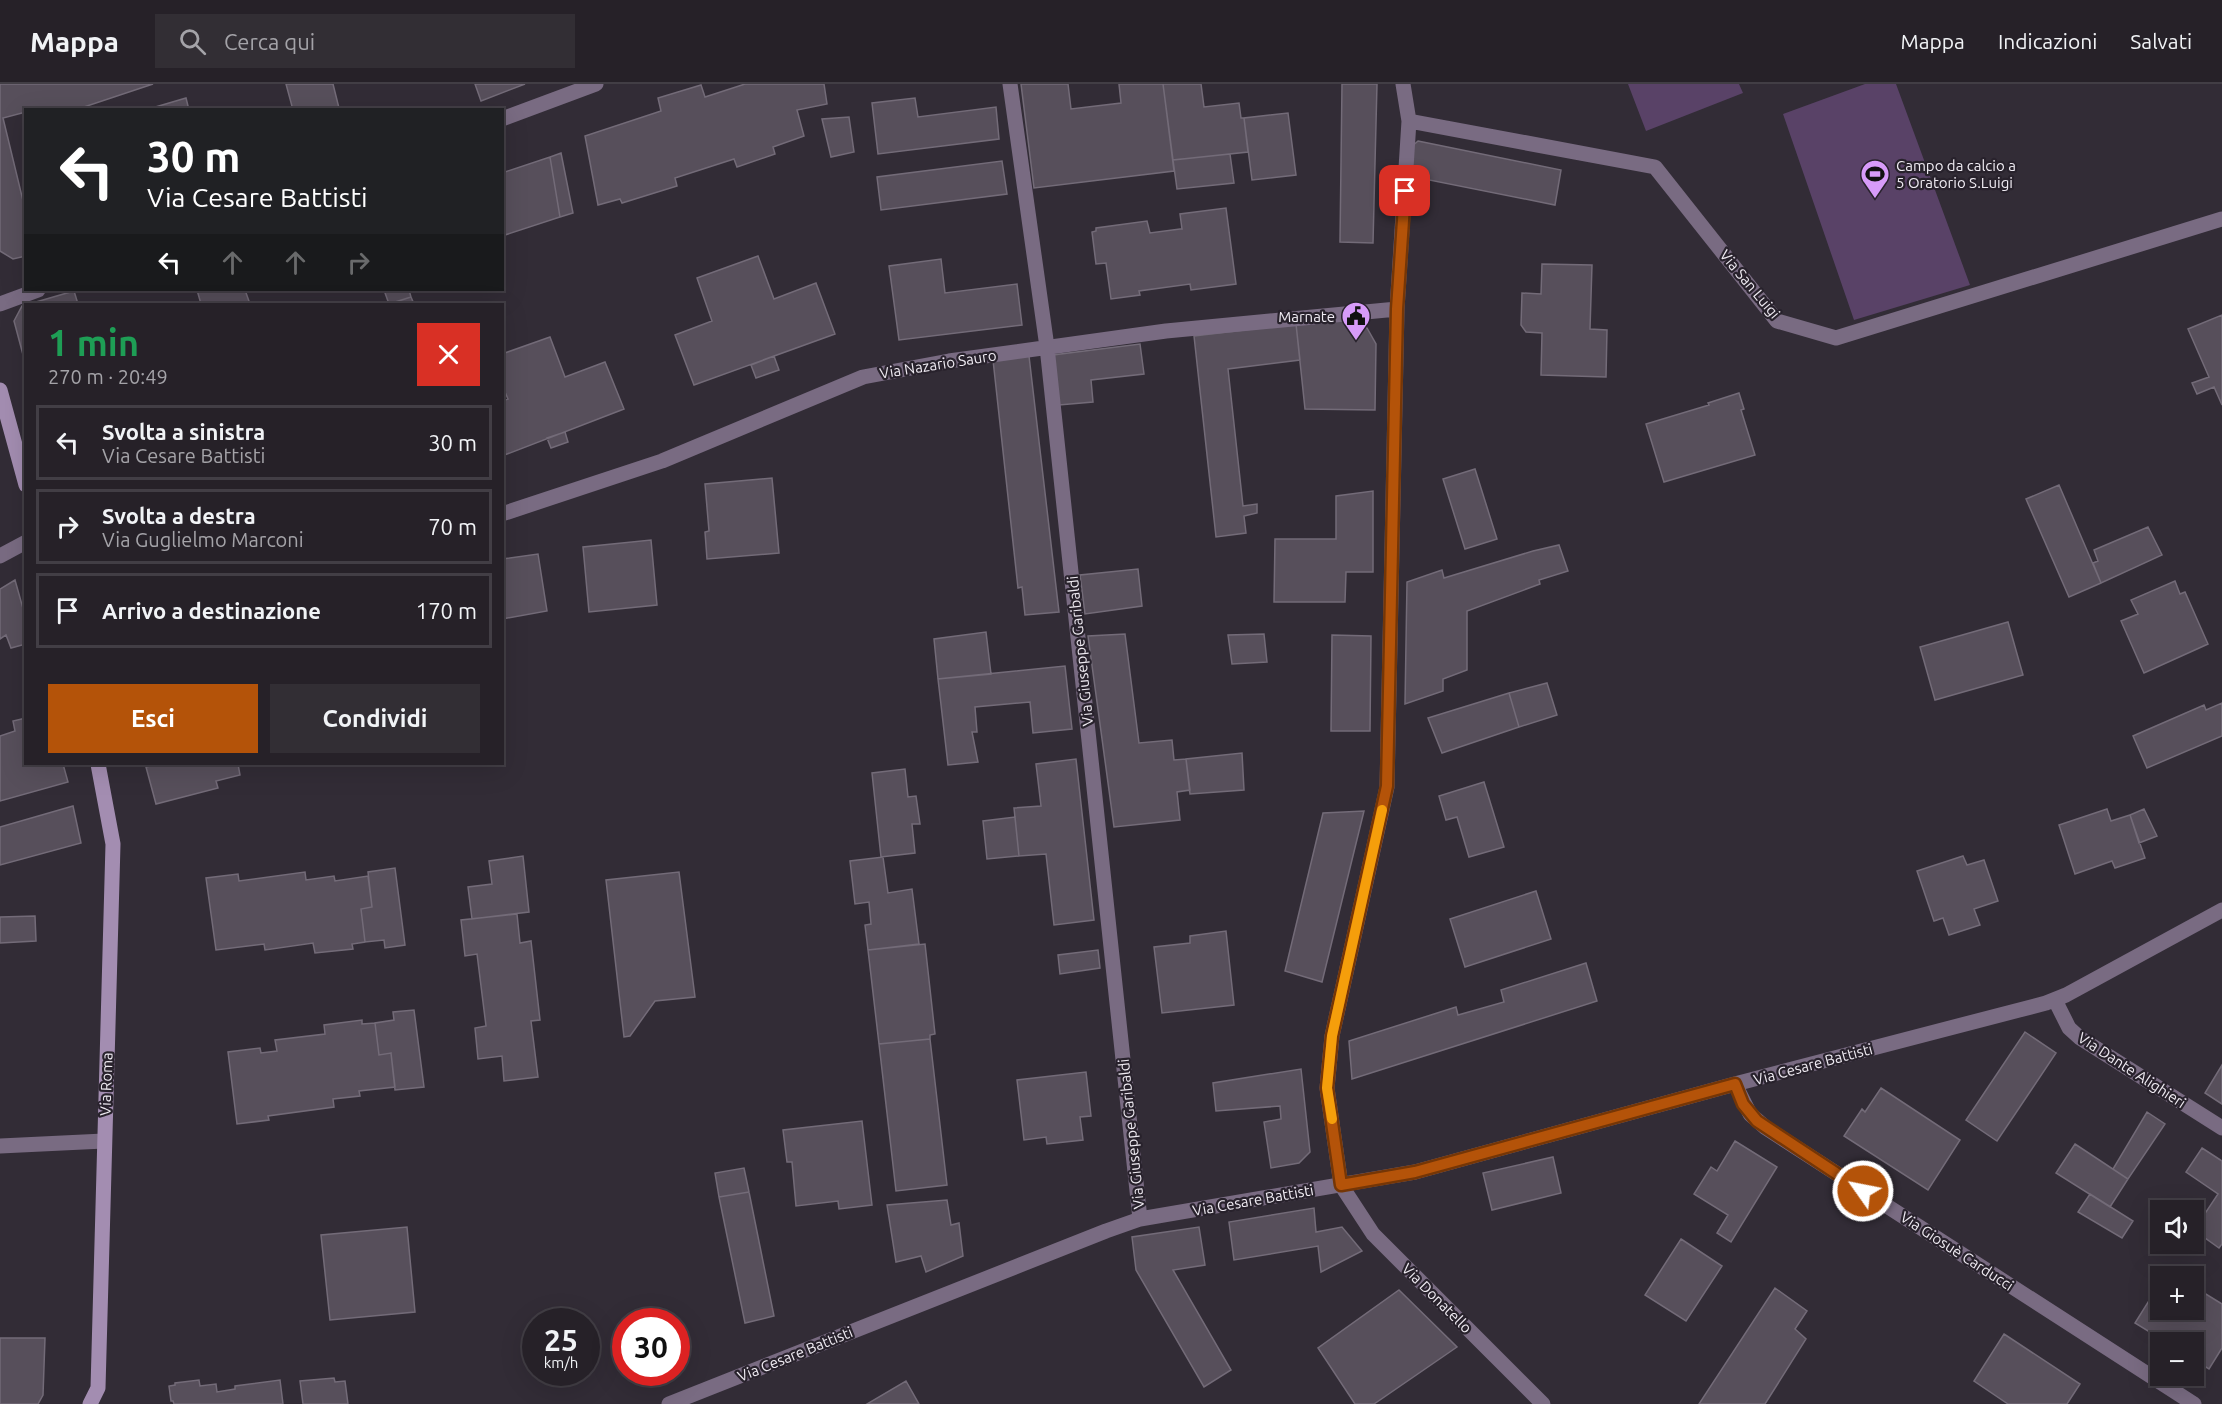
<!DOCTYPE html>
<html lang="it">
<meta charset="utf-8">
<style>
body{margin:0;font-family:Ubuntu,sans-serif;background:#322e34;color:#f1f3f6;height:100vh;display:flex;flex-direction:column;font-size:22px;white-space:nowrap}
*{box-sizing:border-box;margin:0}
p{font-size:20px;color:#a4a3a8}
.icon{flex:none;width:33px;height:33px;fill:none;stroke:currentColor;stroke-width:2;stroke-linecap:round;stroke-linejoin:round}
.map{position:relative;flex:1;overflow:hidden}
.sheet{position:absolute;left:24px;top:219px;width:480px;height:462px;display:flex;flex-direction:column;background:#262128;border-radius:0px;box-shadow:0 6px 24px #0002,0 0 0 2px #423e45}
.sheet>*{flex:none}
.guide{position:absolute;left:24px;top:24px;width:480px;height:183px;border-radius:0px;box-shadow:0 6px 24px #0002,0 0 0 2px #423e45;background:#202124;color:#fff;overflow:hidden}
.controls{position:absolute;left:2150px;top:1116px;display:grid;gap:12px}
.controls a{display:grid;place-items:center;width:54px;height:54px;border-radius:0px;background:#262128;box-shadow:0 6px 24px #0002,0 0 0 2px #423e45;font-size:30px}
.speed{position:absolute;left:522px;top:1224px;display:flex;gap:12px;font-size:30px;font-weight:700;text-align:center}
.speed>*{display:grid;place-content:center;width:78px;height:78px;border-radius:50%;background:#262128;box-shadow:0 6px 24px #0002,0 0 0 2px #423e45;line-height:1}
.speed small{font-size:15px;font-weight:400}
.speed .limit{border:9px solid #d22;background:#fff;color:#111}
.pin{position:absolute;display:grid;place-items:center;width:51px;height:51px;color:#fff;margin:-26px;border-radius:12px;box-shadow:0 3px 9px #0006}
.me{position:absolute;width:66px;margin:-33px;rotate:303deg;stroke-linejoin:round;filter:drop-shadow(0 0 4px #0008)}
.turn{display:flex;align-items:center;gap:21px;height:126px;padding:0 24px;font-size:27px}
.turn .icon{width:78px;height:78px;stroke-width:2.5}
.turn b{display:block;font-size:42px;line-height:51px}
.lanes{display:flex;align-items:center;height:57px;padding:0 24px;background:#0003;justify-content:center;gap:30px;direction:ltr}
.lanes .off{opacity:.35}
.round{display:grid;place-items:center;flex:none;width:63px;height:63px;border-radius:0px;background:#322e34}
.head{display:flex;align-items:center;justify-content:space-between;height:102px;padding:0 24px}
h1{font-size:36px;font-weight:700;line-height:45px;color:#1e9e55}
.cta{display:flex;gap:12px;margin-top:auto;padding:12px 24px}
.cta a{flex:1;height:69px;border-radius:0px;background:#b45309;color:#fff;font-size:24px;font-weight:700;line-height:69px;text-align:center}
.cta a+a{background:#322e34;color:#f1f3f6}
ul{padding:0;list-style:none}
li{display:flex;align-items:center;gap:18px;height:75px;margin:0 12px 9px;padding:0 12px;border:3px solid #423e45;border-radius:0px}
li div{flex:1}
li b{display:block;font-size:22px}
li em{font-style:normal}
header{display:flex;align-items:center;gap:36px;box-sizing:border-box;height:84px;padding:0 30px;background:#262128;border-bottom:2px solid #423e45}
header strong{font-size:28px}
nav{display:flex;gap:33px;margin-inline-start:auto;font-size:21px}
.search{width:420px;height:54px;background:#322e34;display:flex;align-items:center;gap:15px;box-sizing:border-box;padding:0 21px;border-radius:0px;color:#a4a3a8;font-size:22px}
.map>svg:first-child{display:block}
.green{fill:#594267}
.building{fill:#574f5b;stroke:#736b78;stroke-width:1.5}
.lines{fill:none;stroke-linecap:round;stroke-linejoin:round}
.lane{stroke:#796b82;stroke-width:15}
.street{stroke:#796b82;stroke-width:15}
.secondary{stroke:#a38db1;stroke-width:15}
.route-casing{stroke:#753606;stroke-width:15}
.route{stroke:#b45309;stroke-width:10}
.slow{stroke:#f59e0b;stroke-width:10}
.labels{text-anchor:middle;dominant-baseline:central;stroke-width:4.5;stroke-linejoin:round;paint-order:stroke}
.poi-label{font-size:15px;fill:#efebf2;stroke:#28222c;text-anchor:start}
.street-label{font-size:15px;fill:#efebf2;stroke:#28222c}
</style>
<header>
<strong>Mappa</strong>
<div class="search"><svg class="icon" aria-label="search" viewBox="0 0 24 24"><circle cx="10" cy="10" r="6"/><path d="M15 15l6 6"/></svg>Cerca qui</div>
<nav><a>Mappa</a><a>Indicazioni</a><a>Salvati</a></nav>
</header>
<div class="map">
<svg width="2222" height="1320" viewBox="0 0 2222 1320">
<rect width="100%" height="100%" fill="#322c36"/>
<path class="green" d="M1628 0H1739L1743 9 1646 47Z
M1865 0H1896L1970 201 1854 236 1783 30Z"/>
<path class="building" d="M0 0H153L75 26H41L40 23 26 26V28L3 34 26 129V172L13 175 0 167Z
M286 0H333L339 24 293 26Z
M475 0H525L481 17Z
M824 0 827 20 797 26 804 52 773 63 775 70 737 83 734 75 675 94 677 102 622 119 620 115 598 121 585 52 661 27 658 14 701 1 705 13 745 0Z
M1021 0H1068L1071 25 1121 19 1119 0H1163L1174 87 1034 104Z
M1163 0H1201L1204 23 1239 19 1241 34H1244L1248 68 1173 76Z
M1342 0H1377L1373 159 1340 158Z
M186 14 189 26 152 24Z
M915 14 918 33 996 23 999 55 878 70 872 19Z
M1288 29 1296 91 1252 96 1244 34Z
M849 33 854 68 831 73 822 35Z
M1418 57 1561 86 1555 121 1409 92 1410 64Z
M561 69 573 129 560 133 550 73Z
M1230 70 1234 99 1177 105 1173 76Z
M550 73 560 133 502 152V89Z
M1002 77 1007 110 881 126 877 93Z
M1226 124 1236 200 1191 206 1190 200 1139 207 1140 211 1111 215 1106 179 1096 180 1092 148 1096 147V144L1147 137 1150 149 1180 145H1182L1180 130Z
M758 172 774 215 816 199 835 250 694 301 675 251 712 237 697 194Z
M941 175 945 209 1017 200 1022 241 899 256 889 182Z
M1542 180 1592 181 1590 245 1607 246 1606 293 1541 291 1542 249 1526 248 1521 241 1522 209 1541 210Z
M197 206H245L250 220H201Z
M384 206H409L411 213 389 220Z
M74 207 78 220H29Z
M411 213 414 220H389Z
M26 221V282L14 237 22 222Z
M2222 231V321L2214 303 2197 310 2192 299 2209 293 2188 245Z
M1348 234 1367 244 1376 260 1375 326 1305 325 1296 240Z
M1296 240 1300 276 1228 285 1243 422 1257 420V429L1244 432 1246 449 1216 453 1194 252Z
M550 253 565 293 605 278 624 325 502 372V317L508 315 502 301V270Z
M1140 260 1144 290 1091 296 1093 318 1059 321 1053 271Z
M774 272 779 286 756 294 751 281Z
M1029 272 1059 528 1025 531 1022 503 1018 504 993 276Z
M1739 309 1744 325 1741 326 1755 371 1664 398 1646 340 1709 321 1708 319Z
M565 348 568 358 551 364 547 354Z
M1475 385 1497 455 1465 465 1443 395Z
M772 394 779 469 707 475 705 448 709 447 705 400Z
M2059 401 2101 499 2069 513 2026 415Z
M1373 407V488H1346L1345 518H1274L1275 455H1336V412Z
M2148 443 2162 471 2101 499 2093 479 2098 477 2094 466Z
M651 456 657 521 589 528 583 463Z
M1559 461 1568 487 1539 496 1540 500 1467 527V586L1443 595V607L1405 620 1407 498 1442 486 1444 494 1533 467Z
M538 470 547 527 502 535V475Z
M1138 485 1142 522 1085 530 1080 491Z
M15 496 26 535V560L11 564 6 551 0 555V505Z
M2175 497 2180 510 2185 508 2208 560 2144 589 2121 537 2138 530 2131 516Z
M2008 538 2023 591 1935 616 1920 563Z
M986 548 991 590 938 595 934 555Z
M1125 550 1139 659 1172 656 1174 676 1186 675 1190 706 1177 708 1180 736 1114 743 1088 552Z
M1264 550 1267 578 1232 580 1228 551Z
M1332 551 1371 552 1370 647H1331Z
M1065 582 1072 645 1033 649 1030 618 975 623 977 648H972L978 678 948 681 938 595Z
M1547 599 1557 631 1519 643 1509 609Z
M1509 609 1519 643 1442 669 1428 634Z
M2222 619V652L2147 684 2133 652 2204 621 2206 626Z
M26 634V680H63L68 698 0 717V652L15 647 13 637Z
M1242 669 1244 706 1190 710 1186 675Z
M1076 675 1094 836 1054 841 1046 770 1019 772 1014 724 1041 722 1036 680Z
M159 680H238L240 691 216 697 218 704 156 720 146 683Z
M905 685 908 713 916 712 920 740H912L915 769 881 773 872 689Z
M1484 698 1504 763 1469 773 1457 733 1446 736 1439 712Z
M73 722 81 759 0 781V743Z
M2107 725 2111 737 2130 731 2145 774 2115 784 2112 777 2075 790 2059 741Z
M2144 725 2157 752 2139 759 2130 731Z
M1364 727 1322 898 1285 887 1323 729Z
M1015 733 1019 772 987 775 983 737Z
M523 772 529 828 472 835 468 803 492 800 489 777Z
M1963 772 1967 781 1984 776 1998 817 1974 825 1980 841 1949 851 1943 834 1934 837 1917 787Z
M883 773 888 809 912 805 919 860 868 866 865 841 871 840 869 818 855 820 850 777Z
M395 784 405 861 385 864 384 856 365 858 361 825 372 823 368 788Z
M305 788 306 796 334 792 335 797 368 792 372 823 361 825 365 858 352 860 353 865 315 869 313 859 265 866 264 860 216 866 206 794 238 790 239 797Z
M679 788 695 913 655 917 630 952 624 953 606 796Z
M1536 807 1551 855 1465 883 1450 835Z
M517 830 520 859 531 857 540 936 531 937 538 993 504 997 502 972 478 975 475 944 486 942 477 870 465 872 461 836Z
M35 832 36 857 0 859V833Z
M1226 847 1234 921 1162 929 1154 863 1190 859V852Z
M925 860 935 950 930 951V955L879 960 868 866Z
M1098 866 1100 884 1060 890 1058 871Z
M1586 879 1597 917 1352 995 1349 957 1456 923 1458 931 1504 918 1501 906Z
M414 926 424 1003 395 1006 391 969 379 971 375 939 394 936 393 928Z
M362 936V940L375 939 379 971 391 969 395 1003 359 1007 360 1012 333 1015 334 1023 268 1032 269 1036 237 1040 228 968 260 964 261 969 277 967 275 956 325 950 324 941Z
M2025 948 2056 969 1997 1057 1966 1036Z
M930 955 947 1101 896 1107 879 960Z
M2222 981V1020L2205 1009Z
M1301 985 1310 1068 1299 1079 1271 1084 1264 1038 1281 1035 1280 1022 1216 1027 1213 999Z
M1086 988 1091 1032 1080 1033 1083 1056 1047 1060 1046 1053 1024 1056 1017 996Z
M1881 1004 1960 1056 1928 1106 1844 1052 1862 1025 1865 1028Z
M2147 1028 2165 1040 2128 1095 2113 1085Z
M862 1037 872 1121 839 1125 838 1117 796 1122 792 1078H787L783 1046Z
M1735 1057 1777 1083 1731 1158 1717 1149 1728 1131 1694 1110 1711 1083 1717 1087Z
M2075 1060 2128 1095 2110 1123 2056 1089Z
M2202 1064 2222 1077V1160L2219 1164 2194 1146 2218 1110 2186 1088Z
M1553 1073 1561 1109 1492 1126 1483 1089Z
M744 1084 749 1108 719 1113 715 1089Z
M749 1108 774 1232 745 1239 719 1113Z
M2090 1110 2133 1137 2122 1154 2078 1128Z
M947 1116 951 1141 959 1139 963 1172 926 1188 921 1172 896 1178 887 1121Z
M1314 1124 1316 1148 1342 1143 1362 1167 1321 1188 1318 1162 1234 1176 1229 1138Z
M407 1143 415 1228 330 1236 321 1151Z
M1199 1143 1205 1181 1173 1186 1231 1286 1204 1303 1136 1186 1132 1153Z
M1681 1155 1722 1182 1686 1237 1645 1211Z
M2160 1199V1226H2193V1202L2222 1220V1264L2209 1285 2193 1275V1258H2166L2135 1239Z
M1775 1204 1807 1227 1795 1245 1806 1255 1765 1320H1699Z
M1399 1206 1457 1263 1374 1320H1355L1318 1264Z
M2004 1250 2080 1300 2067 1320H2008L1974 1297Z
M0 1254H45L43 1311 38 1320H0Z
M334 1294 335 1298 345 1297 348 1320H303L300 1297Z
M199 1296 200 1302 216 1300 217 1308 235 1305V1302L280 1296 283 1320H174L173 1317H171L169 1302 175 1301V1299Z
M906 1297 919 1320H867Z"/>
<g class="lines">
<path class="lane" d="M0 1062 104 1057"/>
<path class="street" d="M1010 0 1047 263 1140 1135
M1403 0 1409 37 1397 225 1387 703 1332 952 1327 1004 1341 1101 1373 1150 1543 1320
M502 35 596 0
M1409 37 1655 83 1777 237 1836 254 2222 135
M0 220 38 206
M502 430 662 377 863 293 949 277 1166 247 1397 225
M0 472 26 458
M2055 916 2069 944 2080 954 2222 1044
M1735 1000 1750 1030 1766 1044 2194 1320
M669 1320 1106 1147 1140 1135 1415 1088 1735 1000 2046 919 2066 911 2222 826"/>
<path class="secondary" d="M0 306 26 401
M90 1320 98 1304 113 760 98 680"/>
</g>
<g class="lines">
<g class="route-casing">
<path id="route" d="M1405 107 1397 225 1387 702 1332 952 1327 1004 1341 1101 1415 1088 1735 1000 1743 1020 1757 1037 1863 1107"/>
</g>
<use href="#route" class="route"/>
<path class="slow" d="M1332 1035 1327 1004 1332 952 1382 726"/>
</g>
<defs>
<g id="stadium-pin" transform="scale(1.5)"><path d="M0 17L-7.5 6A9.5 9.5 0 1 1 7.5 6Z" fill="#d79bf9" stroke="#28222c"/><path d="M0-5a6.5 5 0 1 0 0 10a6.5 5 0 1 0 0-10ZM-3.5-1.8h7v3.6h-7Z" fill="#111"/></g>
<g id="civic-pin" transform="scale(1.5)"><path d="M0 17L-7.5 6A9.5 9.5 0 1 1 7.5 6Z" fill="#d79bf9" stroke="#28222c"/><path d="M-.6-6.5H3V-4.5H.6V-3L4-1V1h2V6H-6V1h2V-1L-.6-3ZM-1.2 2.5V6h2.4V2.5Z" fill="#111"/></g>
</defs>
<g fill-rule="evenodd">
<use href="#stadium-pin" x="1875" y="90"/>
<use href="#civic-pin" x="1356" y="232"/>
</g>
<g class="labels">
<g class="poi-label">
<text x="1896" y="81">Campo da calcio a<tspan x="1896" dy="17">5 Oratorio S.Luigi</tspan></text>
<text x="1335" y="232" text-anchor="end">Marnate</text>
</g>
<g class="street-label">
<text transform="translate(1750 200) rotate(50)">Via San Luigi</text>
<text transform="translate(938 280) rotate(-9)">Via Nazario Sauro</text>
<text transform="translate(1080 567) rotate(-96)">Via Giuseppe Garibaldi</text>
<text transform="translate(1813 980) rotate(-15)">Via Cesare Battisti</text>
<text transform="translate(2132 986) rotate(33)">Via Dante Alighieri</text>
<text transform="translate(106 1000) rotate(-88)">Via Roma</text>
<text transform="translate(1131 1050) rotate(-96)">Via Giuseppe Garibaldi</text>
<text transform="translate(1253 1116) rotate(-10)">Via Cesare Battisti</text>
<text transform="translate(1957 1167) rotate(33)">Via Giosuè Carducci</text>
<text transform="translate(1437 1214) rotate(45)">Via Donatello</text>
<text transform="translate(795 1270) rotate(-22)">Via Cesare Battisti</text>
</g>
</g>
</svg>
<div class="controls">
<a><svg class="icon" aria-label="sound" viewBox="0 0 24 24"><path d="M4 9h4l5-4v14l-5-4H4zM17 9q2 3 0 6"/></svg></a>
<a>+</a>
<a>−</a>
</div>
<div class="speed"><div>25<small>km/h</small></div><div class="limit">30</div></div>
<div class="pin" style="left:1405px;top:107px;background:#d93025"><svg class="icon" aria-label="arrive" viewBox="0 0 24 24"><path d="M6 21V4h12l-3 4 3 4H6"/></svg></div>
<svg class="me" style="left:1863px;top:1107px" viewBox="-20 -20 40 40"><circle r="17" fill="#b45309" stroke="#fff" stroke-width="3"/><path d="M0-11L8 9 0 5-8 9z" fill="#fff"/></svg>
<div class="guide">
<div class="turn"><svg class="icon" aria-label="left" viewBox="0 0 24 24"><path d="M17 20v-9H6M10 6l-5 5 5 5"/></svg><div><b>30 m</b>Via Cesare Battisti</div></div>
<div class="lanes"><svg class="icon" aria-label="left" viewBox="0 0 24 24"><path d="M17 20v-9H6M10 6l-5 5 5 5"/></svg><svg class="icon off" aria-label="ahead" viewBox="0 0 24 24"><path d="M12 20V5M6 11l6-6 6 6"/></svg><svg class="icon off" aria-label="ahead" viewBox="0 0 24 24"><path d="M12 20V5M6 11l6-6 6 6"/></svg><svg class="icon off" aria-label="right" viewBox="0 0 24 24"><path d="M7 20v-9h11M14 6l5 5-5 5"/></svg></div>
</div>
<section class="sheet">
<div class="head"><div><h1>1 min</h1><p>270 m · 20:49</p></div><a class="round" style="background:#d93025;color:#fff"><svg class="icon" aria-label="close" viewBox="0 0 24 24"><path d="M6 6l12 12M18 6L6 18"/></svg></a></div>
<ul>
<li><svg class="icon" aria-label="left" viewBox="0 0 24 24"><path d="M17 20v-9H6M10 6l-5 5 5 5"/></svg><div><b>Svolta a sinistra</b><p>Via Cesare Battisti</p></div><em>30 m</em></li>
<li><svg class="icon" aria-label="right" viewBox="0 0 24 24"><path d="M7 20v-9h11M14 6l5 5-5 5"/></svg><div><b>Svolta a destra</b><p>Via Guglielmo Marconi</p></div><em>70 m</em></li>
<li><svg class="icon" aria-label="arrive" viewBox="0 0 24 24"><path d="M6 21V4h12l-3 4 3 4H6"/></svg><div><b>Arrivo a destinazione</b></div><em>170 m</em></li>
</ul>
<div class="cta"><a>Esci</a><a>Condividi</a></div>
</section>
</div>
